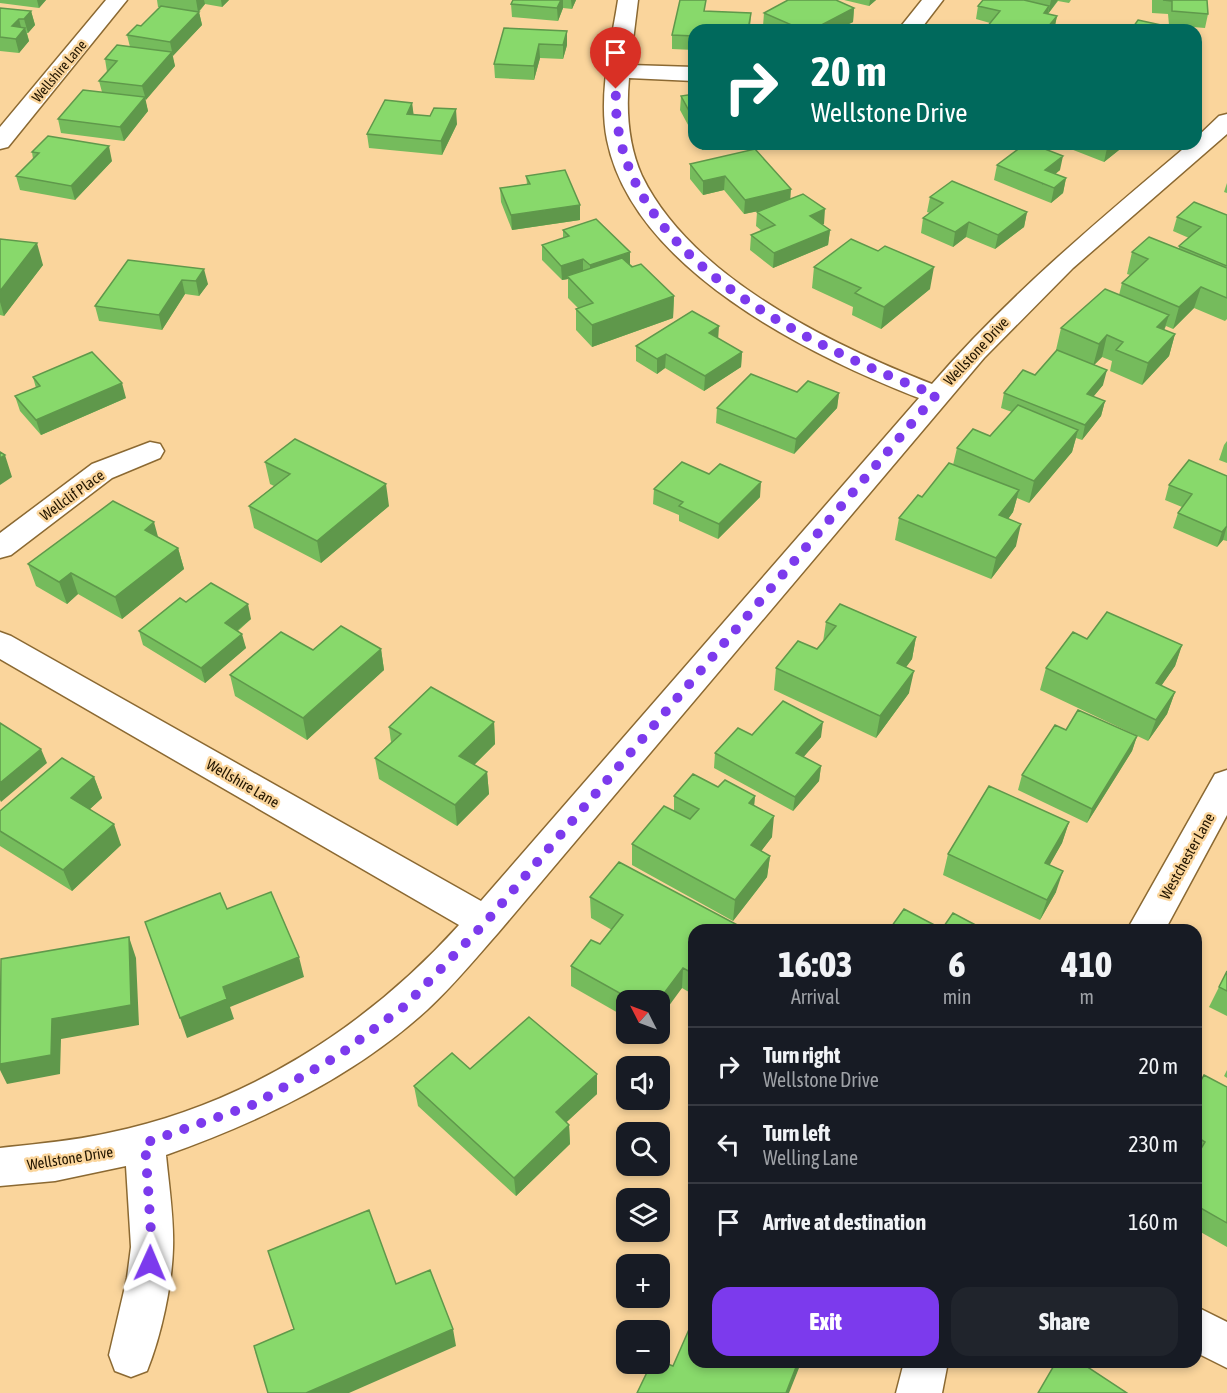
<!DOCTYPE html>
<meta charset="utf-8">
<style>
body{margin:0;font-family:"Asap Condensed",sans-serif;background:#20242c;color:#f1f3f6;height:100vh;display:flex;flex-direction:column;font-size:22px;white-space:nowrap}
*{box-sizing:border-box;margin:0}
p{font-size:20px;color:#9ea1a6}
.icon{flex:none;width:33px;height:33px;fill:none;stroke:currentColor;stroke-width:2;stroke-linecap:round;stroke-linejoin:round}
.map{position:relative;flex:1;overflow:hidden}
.details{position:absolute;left:688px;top:924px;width:514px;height:444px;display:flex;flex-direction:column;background:#171b24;border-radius:18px;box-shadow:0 3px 9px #0003}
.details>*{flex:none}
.banner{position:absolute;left:688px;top:24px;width:514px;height:126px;border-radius:18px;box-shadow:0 3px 9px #0003;background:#00695c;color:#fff;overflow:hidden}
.needle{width:39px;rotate:312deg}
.tools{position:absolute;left:616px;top:990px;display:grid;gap:12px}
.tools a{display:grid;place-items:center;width:54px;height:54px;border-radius:12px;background:#171b24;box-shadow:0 3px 9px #0003;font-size:30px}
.pin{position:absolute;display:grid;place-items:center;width:51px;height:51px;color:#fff;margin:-62px -26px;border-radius:50% 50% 50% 0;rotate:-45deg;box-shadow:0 0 6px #0007}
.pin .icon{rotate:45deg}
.me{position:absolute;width:66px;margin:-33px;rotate:1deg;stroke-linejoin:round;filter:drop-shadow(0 0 4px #0008)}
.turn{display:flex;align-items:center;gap:21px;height:126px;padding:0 24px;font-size:27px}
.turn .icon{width:78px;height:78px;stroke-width:2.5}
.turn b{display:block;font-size:42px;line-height:51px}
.eta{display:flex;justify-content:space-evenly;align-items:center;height:102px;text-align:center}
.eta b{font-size:36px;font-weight:800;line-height:42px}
.primary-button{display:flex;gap:12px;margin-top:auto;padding:12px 24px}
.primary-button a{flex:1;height:69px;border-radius:18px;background:#7c3aed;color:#fff;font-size:24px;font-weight:800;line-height:69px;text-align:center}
.primary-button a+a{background:#20242c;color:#f1f3f6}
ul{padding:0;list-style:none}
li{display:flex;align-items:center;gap:18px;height:78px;padding:0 24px;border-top:2px solid #363941}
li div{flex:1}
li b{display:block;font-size:22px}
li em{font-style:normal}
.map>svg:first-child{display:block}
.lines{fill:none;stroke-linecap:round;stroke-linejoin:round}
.minor-casing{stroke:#8b6932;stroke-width:3}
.minor{fill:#fff;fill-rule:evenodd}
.wall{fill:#75bb5c}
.shaded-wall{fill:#5f984b}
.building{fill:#88d96b;stroke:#5f984b;stroke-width:1.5}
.route{stroke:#7c3aed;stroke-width:10;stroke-dasharray:0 18}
.labels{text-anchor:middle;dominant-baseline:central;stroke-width:5;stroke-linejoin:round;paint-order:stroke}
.far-street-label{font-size:14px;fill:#231601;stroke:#fad59c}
.street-label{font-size:15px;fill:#231601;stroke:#fad59c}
</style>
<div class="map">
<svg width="1227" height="1393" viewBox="0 0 1227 1393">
<rect width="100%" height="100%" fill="#fad59c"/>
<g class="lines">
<g class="minor-casing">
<path id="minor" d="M106 0H127L8 147 0 149V127Z
M618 0H638L630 65 694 67V81L629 78C626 111 628 145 642 176 691 277 832 345 932 384 1009 295 1099 220 1189 144H1197V137L1219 116 1227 114V134L1073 268 984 358 498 933C475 959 453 986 427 1010 352 1078 261 1121 166 1155 169 1186 174 1218 173 1248 172 1286 161 1336 147 1371L131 1377 115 1371 109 1355 127 1278 131 1247 126 1166 55 1181 0 1186V1148C36 1144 72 1141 108 1133 245 1105 366 1028 459 925L0 659V632L11 636 481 901 919 398C809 355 633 269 607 140 598 95 611 45 618 0Z
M922 0H943L920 30H898Z
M150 442 160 444 164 451 160 458 112 478 11 555 0 558V533L92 464Z
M1227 770V815L1165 930H1127L1215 774Z
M1197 1307 1227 1322V1368L1197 1353Z
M904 1362H948L942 1393H896Z"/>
</g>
<use href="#minor" class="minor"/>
</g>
<path class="wall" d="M0 0H46L39 8 0 3Z
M157 0H229L222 7 205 4 199 12 202 25 172 56 175 66 145 100 148 111 124 141 61 133 58 119 102 92 99 81 107 72 105 59 130 47 127 35 141 26 160 7H158Z
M513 0H576L572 9 563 8 558 21 512 17 511 4Z
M844 0H876L869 6Z
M983 0H1071L1069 3 1058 1 1048 14 1057 16 1054 30H985L990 23 976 19 978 6Z
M1152 0H1207L1208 14 1205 28 1169 25 1168 14 1152 13Z
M0 8 31 11 35 25 28 33H27L29 41 19 53 0 51Z
M854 8 853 22 837 30H771L763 26 764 13Z
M706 11 751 13 750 30H694V50L672 49V35Z
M567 31V45L563 59 540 58 534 80 495 78 494 64Z
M694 94V136L680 110 681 96Z
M412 103 413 115 430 116 457 124 442 155 369 148 367 134Z
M1058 144H1120L1119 150 1104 162Z
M32 152 112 161 75 200 20 190 16 176 33 159Z
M690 164 790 199 824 224 822 225 830 230 828 245 773 268 750 250 751 235 762 231 756 226 757 212 759 211 744 214 724 190 703 195 690 179Z
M997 165 1060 170 1055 174 1066 178 1063 193 1051 203 994 180Z
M526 176 580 205V220L512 230 501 202 500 188 527 184Z
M1227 183V193L1224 192Z
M930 197 1027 212 1024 227 995 249 966 237 953 247 921 233 923 218 930 213 927 212Z
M1227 215V319L1225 321 1194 308 1173 329 1166 326 1164 330 1175 334 1169 356 1142 385 1110 371 1112 361 1102 357 1094 365 1103 385 1093 397 1105 401 1101 416 1082 440 1076 438 1072 452 1029 503 1017 498 1013 512 1008 519 1016 546 991 579 895 540 899 518 922 497 953 465 957 448 990 436 1012 412 1001 408 1004 393 1035 375 1059 351 1056 350 1061 328 1119 295 1122 283 1130 275 1127 274 1132 252 1179 249V246L1189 238 1173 231 1177 217Z
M563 230 630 264 674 296 673 318 592 347 576 330V309L578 308 568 298V279L562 280 542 260V245L563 238Z
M0 239 43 265 4 316 0 315Z
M128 260 208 284 199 296 185 294 162 330 99 321 95 306Z
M814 267 930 289 881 329 852 315 853 307 812 288Z
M718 339 742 352 741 367 704 391 665 368 657 374 636 361V346Z
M33 377 126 398 41 435 20 411 15 396 36 388Z
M797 392 839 393 837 408 794 454 716 423 717 408Z
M1227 441V463L1219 460 1224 445Z
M265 462 389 506 321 563 254 528 249 506 274 486 270 484Z
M709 474 760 497 718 539 679 521V515L653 504 654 489Z
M1227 476V541L1223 540 1217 547 1173 528 1178 513 1182 507 1165 500 1169 485Z
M158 537 178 548 184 569 122 619 78 594 67 604 36 586 28 564Z
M186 602 251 619 238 631 246 648 205 683 143 645 139 631Z
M826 622 916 637 912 659 906 667 909 693 876 738 774 690 776 668 817 649 823 642Z
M1087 639 1182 645 1175 666 1161 686 1175 692 1167 714 1148 741 1040 690 1046 668Z
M381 649 384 670 307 740 235 696 230 675 313 650Z
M494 722 495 744 474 765 487 772 489 794 457 826 379 779 375 758 391 742 389 727Z
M1066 730 1137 736 1132 751 1087 823 1018 790 1022 775Z
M752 735 821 737 803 757 821 766 819 781 793 811 714 768 715 753Z
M94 777 102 798 90 809 121 845 72 891 0 846V811Z
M718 787 755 796 754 805 772 837 761 851 770 856 767 877 733 921 632 865V844L674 811V796Z
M1069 822 1062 843 1049 865 1056 892 1040 920 943 875 948 854Z
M590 897 743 928 742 930H694V995L682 988 660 1000H627V1018L571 986V966L600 944 612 930 591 918Z
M1227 971V1016L1209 1007Z
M470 1069 597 1094 566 1122 569 1125 570 1144 516 1196 418 1106 414 1086Z
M1227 1070V1078L1224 1076Z
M1227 1087V1247L1197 1230V1088Z"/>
<path class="shaded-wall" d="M37 0H46L39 8Z
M196 0H204L205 4 198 12Z
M221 0H229L222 7Z
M561 0H563V8L558 21 557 8Z
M571 0H576L572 9Z
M870 0H876L869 6Z
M1051 0H1058L1048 14Z
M1049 6 1047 20 1044 13Z
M854 8 853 22 837 30H812Z
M31 11 35 25 28 33 24 19Z
M199 12 202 25 173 56 170 42Z
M1057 16 1054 30H1047V28Z
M19 19 22 31 25 28 29 41 19 53 12 26Z
M567 31V45L563 59V45Z
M539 44 540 58 534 80V66Z
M172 52 175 66 146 100 142 86Z
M145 97 148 111 124 141 120 127Z
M412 103 414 117 407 114Z
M456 109 457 124 442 155 441 141Z
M703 144H734V146L702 150Z
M1112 144H1120L1119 150 1104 162 1107 148Z
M109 146 112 161 75 200 71 186Z
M1063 156 1060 170 1042 185 1045 170Z
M725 176 724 190 703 195V181Z
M1066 178 1063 193 1051 203 1054 188Z
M791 189 790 204 744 214 745 200Z
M580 205V220L512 230 511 215Z
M825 209 824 224 808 230 810 216Z
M1027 212 1024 227 995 249 998 235Z
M969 222 966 237 953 247 955 232Z
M830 230 828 245 773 268 774 253Z
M37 243 43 265 4 316 0 302V291Z
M630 252V267L590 280V265Z
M583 259V273L567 276 568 279 562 280 561 266Z
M934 267 930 289 881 329 884 307Z
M204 269 208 284 199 296 196 281Z
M182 280 185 294 162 330 159 315Z
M1201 287 1194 308 1173 329 1179 307Z
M674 296 673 318 592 347V325Z
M1169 315 1162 336 1157 327Z
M719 326 718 341 709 333Z
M1175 334 1169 356 1142 385 1148 363Z
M1107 335 1102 357 1093 366 1099 344Z
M742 352 741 367 704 391 705 376Z
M666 354 665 368 657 374V359Z
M1107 370 1103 385 1083 409 1087 394Z
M122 383 126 398 41 435 36 420Z
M839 393 837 408 794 454 796 439Z
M1105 401 1101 416 1082 440 1085 425Z
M1078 430 1072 452 1029 503 1034 481Z
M5 455 12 477 0 485V458Z
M761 482 760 497 718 539 719 524Z
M386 484 389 506 321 563 317 541Z
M1019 490 1013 512 995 537 999 515Z
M154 522 160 544 145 530Z
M1021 524 1016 546 991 579 996 558Z
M1227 526 1223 540 1217 547 1222 532Z
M178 548 184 569 122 619 115 597Z
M71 573 78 594 67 604 59 582Z
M248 604 251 619 228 638 225 623Z
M242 634 246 648 205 683 201 668Z
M916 637 912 659 893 685 897 663Z
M1182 645 1175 666 1148 705 1156 683Z
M381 649 384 670 307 740 303 718Z
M914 671 909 693 876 738 880 716Z
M1175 692 1167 714 1148 741 1156 720Z
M494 722 495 744 461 778 459 756Z
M823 722 821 737 794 768 796 753Z
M1137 736 1132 751 1087 823 1092 809Z
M41 749 47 763 1 802 0 800V783Z
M821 766 819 781 793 811 795 797Z
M487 772 489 794 457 826 455 805Z
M94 777 102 798 79 819 71 798Z
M755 796 753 817 749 803Z
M774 816 772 837 749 867 751 845Z
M1069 822 1062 843 1039 884 1045 863Z
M114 824 121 845 72 891 63 870Z
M770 856 767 877 733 921 735 900Z
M1063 871 1056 892 1040 920 1047 900Z
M129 937 136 958 139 1025 61 1039 60 1074 7 1084 0 1070V1064L52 1019Z
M299 957 304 977 230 1007 234 1019 187 1038 180 1018 223 987Z
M683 968 682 988 660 1018V1000H659Z
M597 1074V1094L556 1132V1112Z
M569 1125 570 1144 516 1196 514 1178Z
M453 1329 456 1346 349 1393H306Z
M798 1362H800L799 1368 789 1393H786Z"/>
<path class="building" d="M513 0H561L557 8 511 4Z
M680 0H706L704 11 751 13 748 30H694V36L672 35Z
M788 0H836L854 8 812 30H803L764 13Z
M983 0H1024L1049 6 1044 13 1057 16 1047 28 1034 25 1030 30H993L986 28 1000 11 978 6Z
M1163 0H1207L1208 14 1172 11V1Z
M161 6 199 12 170 42 127 35 137 25 141 26Z
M0 8 31 11 24 19H19L12 26 25 28 16 39 0 37Z
M1138 20 1184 30H1131Z
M504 28 567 31 563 45 539 44 534 66 494 64Z
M117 45 172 52 142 86 99 81 117 61 105 59Z
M83 90 145 97 120 127 58 119Z
M694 94V120L681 96Z
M385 100 412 103 407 114 430 116 434 108 456 109 441 141 367 134Z
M48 136 109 146 71 186 16 176 39 153 32 152Z
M1025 144H1032L1063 156 1045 170 1066 178 1054 188 997 165Z
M1098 144H1112L1107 148Z
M755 149 791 189 745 200 725 176 703 181 690 164Z
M565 170 580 205 511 215 500 188 530 184 526 176Z
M952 181 1027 212 998 235 969 222 955 232 923 218 943 203 930 197Z
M803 194 825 209 810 216 830 230 774 253 751 235 775 225 757 212Z
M1194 202 1227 215V266L1179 246 1201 227 1177 217Z
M596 219 630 252 590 265 583 259 561 266 542 245 569 236 563 230Z
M1149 237 1227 268V298L1201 287 1179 307 1122 283 1148 259 1132 252Z
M0 239 37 243 0 291Z
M851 239 878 251 885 246 934 267 884 307 855 293 861 288 814 267Z
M622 258 632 267 641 264 674 296 592 325 576 309 593 303 567 276Z
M128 260 204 269 196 281 182 280 159 315 95 306Z
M1105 289 1169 315 1157 327 1175 334 1148 363 1116 350 1123 342 1107 335 1099 344 1061 328Z
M692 311 719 326 709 333 742 352 705 376 666 354 657 359 636 346Z
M1057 350 1107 370 1087 394 1105 401 1085 425 1004 393 1023 370 1035 375Z
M92 352 122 383 36 420 15 396 40 386 33 377Z
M751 374 797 392 808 381 839 393 796 439 717 408Z
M1018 405 1078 430 1034 481 957 448 973 429 990 436Z
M295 439 386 484 317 541 249 506 290 474 265 462Z
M0 452 5 455 0 458Z
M1189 460 1227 476V526L1222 532 1178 513 1192 494 1169 485Z
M682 462 709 474 720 464 761 482 719 524 679 506 683 502 654 489Z
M949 463 1019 490 999 515 1021 524 996 558 899 518 918 495 922 497Z
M113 501 154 522 145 530 178 548 115 597 71 573 59 582 28 564Z
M211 583 248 604 225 623 242 634 201 668 139 631 180 598 186 602Z
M840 604 916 637 897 663 914 671 880 716 776 668 798 641 817 649 836 626 826 622Z
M1107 612 1182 645 1156 683 1175 692 1156 720 1046 668 1073 632 1087 639Z
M341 626 381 649 303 718 230 675 281 632 313 650Z
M431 687 494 722 459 756 487 772 455 805 375 758 401 734 389 727Z
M783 701 823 722 796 753 821 766 795 797 715 753 738 728 752 735Z
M1078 710 1137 736 1092 809 1022 775 1055 725 1066 730Z
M0 723 41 749 0 783Z
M62 758 94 777 71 798 114 824 63 870 0 831V811Z
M693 774 718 787 725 780 755 796 749 803 774 816 751 845 770 856 735 900 632 844 664 806 690 819 699 809 674 796Z
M989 786 1069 822 1045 863 1063 871 1047 900 948 854Z
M619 862 743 928 741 930H694V974L683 968 659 1000H632L571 966 591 940 600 944 623 915 590 897Z
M271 892 299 957 223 987 227 999 180 1018 145 922 220 893 227 909Z
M904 909 942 929 953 913 985 930H889Z
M129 937 131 1005 52 1019 51 1055 0 1064 1 959Z
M1227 971V991L1219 987Z
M529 1017 597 1074 556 1112 569 1125 514 1178 414 1086 452 1053 470 1069Z
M1204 1075 1227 1087V1223L1197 1206V1151L1199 1152 1205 1142 1197 1137V1088Z
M369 1210 396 1284 430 1270 453 1329 306 1393H268L254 1346 294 1329 268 1251Z
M694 1318V1362H798L786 1393H637L651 1364H660V1361L673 1366Z
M1056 1362H1080L1127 1393H1038Z"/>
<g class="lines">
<path class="route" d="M150 1263 152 1247 145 1143 255 1104 339 1055 405 1006 486 922 936 395C807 344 608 254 616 89"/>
</g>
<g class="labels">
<g class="far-street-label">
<text transform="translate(59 71) rotate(-50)">Wellshire Lane</text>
</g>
<g class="street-label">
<text transform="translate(976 351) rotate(-47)">Wellstone Drive</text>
<text transform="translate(72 495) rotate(-36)">Wellclif Place</text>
<text transform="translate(243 783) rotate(30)">Wellshire Lane</text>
<text transform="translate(1187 856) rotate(-61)">Westchester Lane</text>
<text transform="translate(70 1158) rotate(-9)">Wellstone Drive</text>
</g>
</g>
</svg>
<div class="tools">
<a><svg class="needle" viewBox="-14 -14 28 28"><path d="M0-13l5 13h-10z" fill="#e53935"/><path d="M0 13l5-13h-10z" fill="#9ea1a6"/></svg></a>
<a><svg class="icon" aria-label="sound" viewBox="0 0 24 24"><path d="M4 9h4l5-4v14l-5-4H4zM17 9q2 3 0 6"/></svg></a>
<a><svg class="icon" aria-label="search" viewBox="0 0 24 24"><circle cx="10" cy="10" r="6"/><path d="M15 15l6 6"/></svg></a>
<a><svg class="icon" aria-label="layers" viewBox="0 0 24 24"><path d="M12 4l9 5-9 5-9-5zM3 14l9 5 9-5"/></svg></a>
<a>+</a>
<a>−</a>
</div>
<div class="pin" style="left:616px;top:89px;background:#d93025"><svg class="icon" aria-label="arrive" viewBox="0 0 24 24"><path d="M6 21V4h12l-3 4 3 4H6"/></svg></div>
<svg class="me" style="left:150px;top:1263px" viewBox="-20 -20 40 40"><path d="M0-17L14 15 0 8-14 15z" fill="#7c3aed" stroke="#fff" stroke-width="4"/></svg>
<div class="banner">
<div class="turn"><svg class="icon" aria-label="right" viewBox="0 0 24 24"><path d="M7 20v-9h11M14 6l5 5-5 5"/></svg><div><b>20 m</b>Wellstone Drive</div></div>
</div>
<section class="details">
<div class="eta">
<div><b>16:03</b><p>Arrival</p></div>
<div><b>6</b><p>min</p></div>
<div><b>410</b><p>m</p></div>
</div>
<ul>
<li><svg class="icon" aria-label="right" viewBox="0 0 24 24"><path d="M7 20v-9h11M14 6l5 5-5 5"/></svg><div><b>Turn right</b><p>Wellstone Drive</p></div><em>20 m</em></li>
<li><svg class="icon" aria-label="left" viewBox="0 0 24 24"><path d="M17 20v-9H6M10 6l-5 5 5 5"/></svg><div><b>Turn left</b><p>Welling Lane</p></div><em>230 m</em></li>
<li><svg class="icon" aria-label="arrive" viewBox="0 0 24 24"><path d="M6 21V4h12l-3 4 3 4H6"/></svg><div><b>Arrive at destination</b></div><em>160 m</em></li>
</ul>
<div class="primary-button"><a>Exit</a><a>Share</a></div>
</section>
</div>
